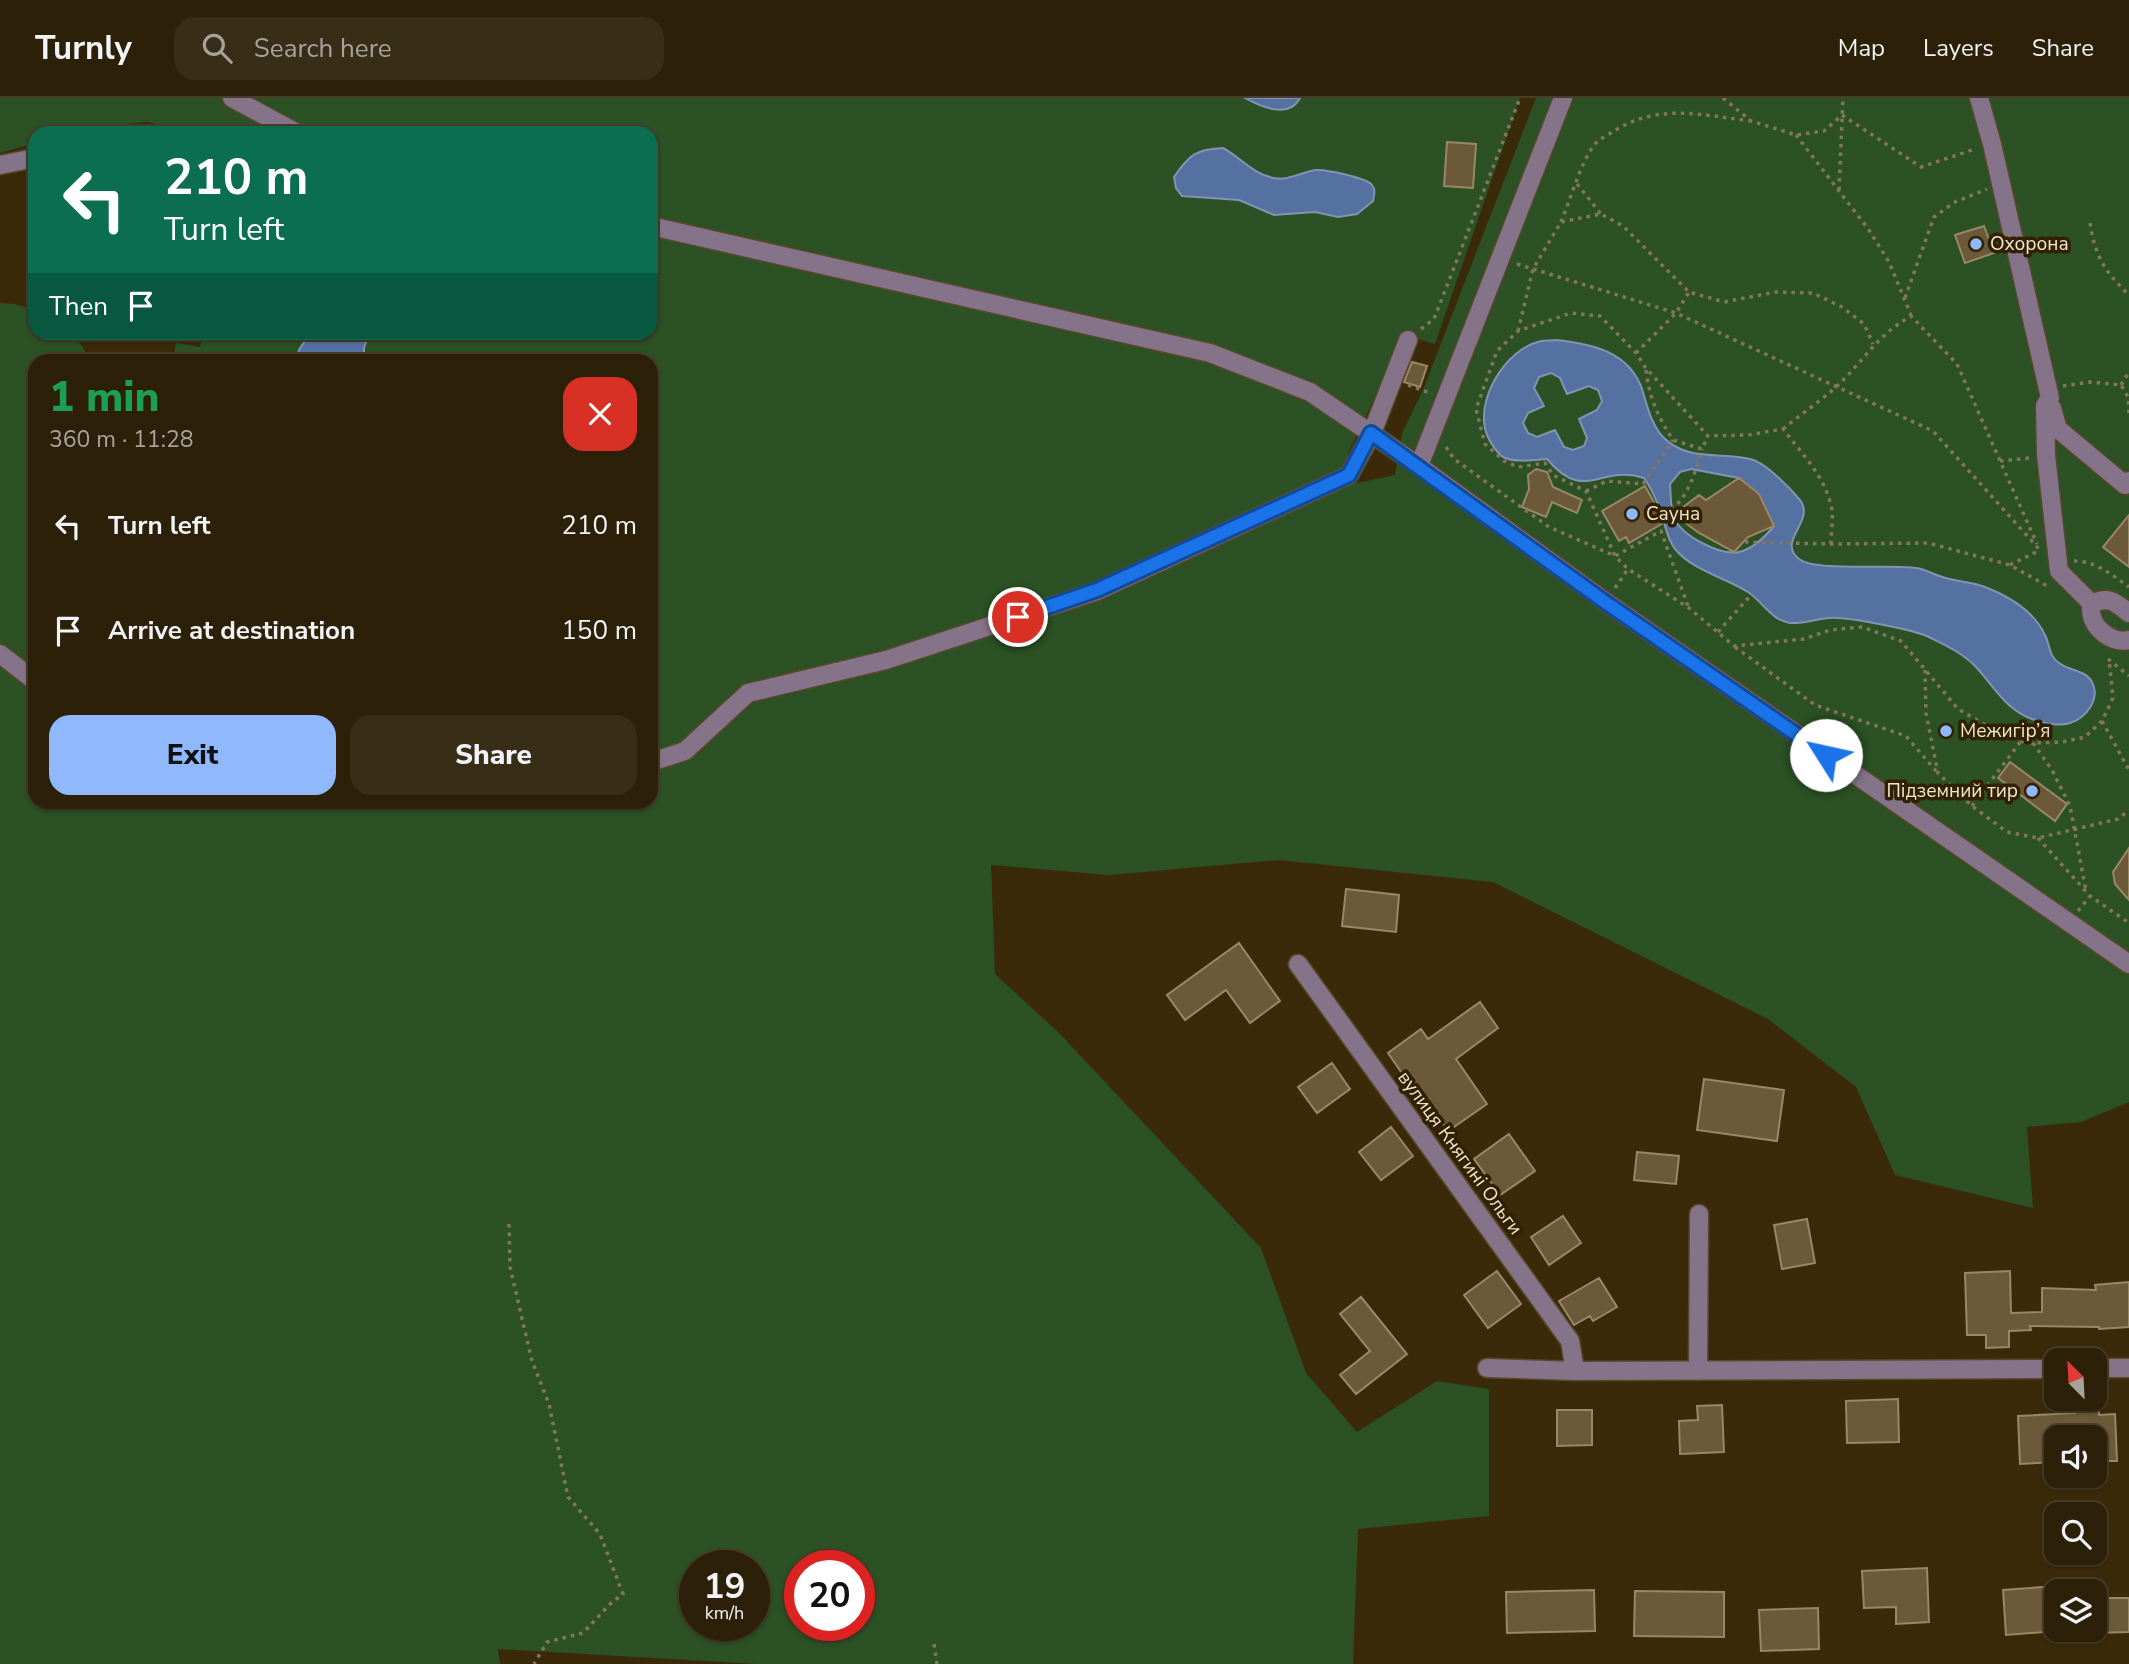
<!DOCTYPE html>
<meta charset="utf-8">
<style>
body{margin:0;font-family:"Nunito Sans",sans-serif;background:#382d16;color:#f1f3f6;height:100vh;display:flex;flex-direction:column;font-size:26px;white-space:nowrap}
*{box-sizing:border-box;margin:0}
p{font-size:23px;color:#a6a39c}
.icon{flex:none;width:38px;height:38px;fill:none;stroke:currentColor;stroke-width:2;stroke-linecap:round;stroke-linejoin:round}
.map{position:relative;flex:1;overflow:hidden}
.side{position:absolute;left:28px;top:256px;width:630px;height:455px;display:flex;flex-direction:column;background:#2c2008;border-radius:21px;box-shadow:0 2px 5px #0004,0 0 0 2px #483e29}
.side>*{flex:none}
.banner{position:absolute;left:28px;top:28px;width:630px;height:214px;border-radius:21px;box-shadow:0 2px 5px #0004,0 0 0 2px #483e29;background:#0b6e4f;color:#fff;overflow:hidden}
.needle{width:46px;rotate:336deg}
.controls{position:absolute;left:2044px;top:1250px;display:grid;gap:14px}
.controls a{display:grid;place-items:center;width:63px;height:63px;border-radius:14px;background:#2c2008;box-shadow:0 2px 5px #0004,0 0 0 2px #483e29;font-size:35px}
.speed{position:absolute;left:679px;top:1452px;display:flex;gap:14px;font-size:35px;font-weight:700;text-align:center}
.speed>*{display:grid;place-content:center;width:91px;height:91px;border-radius:50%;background:#2c2008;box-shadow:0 2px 5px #0004,0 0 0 2px #483e29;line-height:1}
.speed small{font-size:18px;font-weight:400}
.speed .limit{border:10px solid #d22;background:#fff;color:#111}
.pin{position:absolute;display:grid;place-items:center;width:60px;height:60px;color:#fff;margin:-30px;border:4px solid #fff;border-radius:50%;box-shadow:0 2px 7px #0007}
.me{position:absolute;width:77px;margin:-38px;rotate:305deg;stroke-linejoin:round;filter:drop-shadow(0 0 5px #0008)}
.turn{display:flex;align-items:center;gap:24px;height:147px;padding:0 21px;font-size:32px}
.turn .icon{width:91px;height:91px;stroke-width:2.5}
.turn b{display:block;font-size:49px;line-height:60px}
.then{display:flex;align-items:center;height:66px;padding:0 21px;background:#0003;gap:14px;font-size:26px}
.round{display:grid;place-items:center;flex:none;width:74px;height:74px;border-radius:21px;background:#382d16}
.headline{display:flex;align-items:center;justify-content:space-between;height:119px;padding:0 21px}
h1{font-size:42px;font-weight:800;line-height:52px;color:#1e9e55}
.action{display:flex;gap:14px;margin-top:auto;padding:14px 21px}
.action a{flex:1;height:80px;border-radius:21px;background:#8fb8fd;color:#111;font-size:28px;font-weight:800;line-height:80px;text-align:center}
.action a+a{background:#382d16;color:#f1f3f6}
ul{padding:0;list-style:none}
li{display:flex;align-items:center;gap:21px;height:105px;padding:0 21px}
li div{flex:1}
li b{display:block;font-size:26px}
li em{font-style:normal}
header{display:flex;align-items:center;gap:42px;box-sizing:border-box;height:98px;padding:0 35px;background:#2c2008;border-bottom:2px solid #483e29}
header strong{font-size:33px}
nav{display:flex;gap:38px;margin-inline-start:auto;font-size:24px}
.search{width:490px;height:63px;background:#382d16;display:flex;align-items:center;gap:18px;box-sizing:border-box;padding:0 24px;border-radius:21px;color:#a6a39c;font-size:26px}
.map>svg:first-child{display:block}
.green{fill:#2b5124;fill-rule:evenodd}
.water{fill:#5471a2;stroke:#8294b1;stroke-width:2;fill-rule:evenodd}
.building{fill:#6b5939;stroke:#9a8766;stroke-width:2}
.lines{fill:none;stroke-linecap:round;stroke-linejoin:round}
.minor-casing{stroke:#58482a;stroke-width:21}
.path{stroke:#84765c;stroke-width:3.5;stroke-dasharray:3.5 5;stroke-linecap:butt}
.minor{stroke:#857489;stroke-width:18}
.route-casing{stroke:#114b97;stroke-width:18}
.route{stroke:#1a73e8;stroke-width:12}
.poi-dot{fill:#8fb8fd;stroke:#312101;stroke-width:2.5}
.labels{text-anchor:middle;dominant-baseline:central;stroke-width:7;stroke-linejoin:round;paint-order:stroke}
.poi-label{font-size:19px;fill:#efe5d3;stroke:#312101;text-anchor:start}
.street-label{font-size:19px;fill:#efe5d3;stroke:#312101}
</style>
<header>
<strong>Turnly</strong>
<div class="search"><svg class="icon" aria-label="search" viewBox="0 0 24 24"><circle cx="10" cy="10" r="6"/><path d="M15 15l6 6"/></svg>Search here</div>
<nav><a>Map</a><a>Layers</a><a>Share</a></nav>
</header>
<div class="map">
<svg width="2129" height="1566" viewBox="0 0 2129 1566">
<rect width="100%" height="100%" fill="#3b2a0a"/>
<path class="green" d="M0 0H1520L1435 246 1404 237 1347 358 1343 388 1395 377 1402 335 1423 292 1536 0H2129V1004L2081 1024 2027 1029 2033 1110 1895 1077 1856 989 1768 921 1493 784 1278 762 1109 777 991 767 995 876 1060 936 1261 1150 1306 1275 1357 1334 1437 1283 1489 1291V1418L1358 1431 1353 1566H757L498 1551 500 1566H0V205L14 206 35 212V234L73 235 91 262H35V704H651V262H173L176 245 200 249 203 235 651 234V35H192L148 24 101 28 73 35H35V45L0 55ZM695 1468H754V1528H695ZM800 1468H859V1528H800Z"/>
<path class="water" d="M1245 0H1300C1289 21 1261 9 1245 0Z
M1223 50C1240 59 1254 77 1274 80 1289 83 1301 74 1316 72 1325 71 1367 80 1372 87 1376 92 1374 97 1373 103L1357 116 1338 119 1315 114 1274 117 1239 102 1182 98 1176 90 1174 79C1189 57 1196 51 1223 50Z
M310 235H369L364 250V262H297L299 252Z
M1557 242C1593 246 1629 254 1642 291 1647 307 1651 326 1663 339 1687 364 1722 354 1750 361 1765 364 1790 390 1800 402 1816 423 1776 443 1799 461 1816 474 1890 466 1916 470 1926 471 1936 478 1946 480 1959 484 1973 484 1985 489 2008 498 2034 513 2045 537 2050 547 2049 559 2059 565 2069 573 2086 572 2092 584 2101 601 2086 620 2070 625 2061 628 2047 626 2038 623 2007 615 1995 589 1975 568 1962 555 1947 548 1931 540 1916 532 1845 518 1829 520 1816 521 1803 526 1790 525 1771 522 1763 504 1748 494 1726 480 1692 472 1675 451 1666 439 1666 428 1661 415 1657 403 1651 390 1644 380 1599 366 1585 406 1547 361 1534 362 1515 365 1503 359 1497 355 1490 344 1487 337 1474 303 1505 251 1541 243 1546 242 1552 243 1557 242ZM1551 275 1560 280 1567 296 1589 288 1598 292 1602 303 1597 312 1579 321 1587 340 1584 348 1573 352 1564 349 1555 332 1537 339 1528 335 1523 325 1528 315 1544 308 1534 290 1539 279ZM1691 371 1739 380 1774 428C1765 439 1752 451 1739 454 1720 458 1680 437 1674 419 1670 409 1671 396 1670 386L1680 374Z"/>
<path class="building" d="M1447 44 1476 46 1473 90 1444 88Z
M1984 128 1994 155 1965 165 1955 137Z
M1412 264 1427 268 1420 289 1404 284Z
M1536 371 1547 374 1553 389 1582 402 1577 415 1552 404 1546 419 1522 409 1529 391 1528 377Z
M1739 380 1759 396 1774 428 1748 439 1734 454 1699 435 1687 426 1678 413 1699 397 1706 402Z
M1645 388 1665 424 1629 445 1626 439 1619 443 1602 413Z
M2129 417V469L2103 449Z
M2010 664 2067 706 2055 723 1998 680Z
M2129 750V802L2115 786 2113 774Z
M1346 791 1399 797 1396 834 1342 828Z
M1239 845 1280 903 1250 925 1226 892 1185 922 1167 897Z
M1480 904 1498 930 1456 961 1487 1006 1448 1033 1410 978 1406 981 1388 955 1421 931 1428 941Z
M1332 965 1350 991 1317 1015 1298 989Z
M1704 981 1784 992 1777 1043 1697 1032Z
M1391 1029 1413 1058 1381 1082 1359 1054Z
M1509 1036 1535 1073 1500 1097 1474 1061Z
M1637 1054 1679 1058 1676 1086 1634 1082Z
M1563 1118 1581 1145 1549 1167 1531 1139Z
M1807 1121 1815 1165 1782 1171 1774 1127Z
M1497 1173 1521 1206 1488 1230 1464 1197Z
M2010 1173 2011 1215 2042 1214V1190L2096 1192 2095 1187 2129 1184V1229L2099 1231V1229L2030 1228 2031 1232 2009 1233V1249L1986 1250V1237H1967L1965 1175Z
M1599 1180 1617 1209 1593 1223 1590 1218 1574 1227 1559 1203Z
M1361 1199 1407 1256 1356 1296 1340 1277 1370 1253 1340 1216Z
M1898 1301 1899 1344 1847 1345 1846 1303Z
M2099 1301V1317L2115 1316 2117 1363H2095V1339H2056V1364L2020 1366 2018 1318 2075 1315 2074 1302Z
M1722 1307 1724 1354 1680 1356 1679 1323 1698 1322 1697 1308Z
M1557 1312H1592V1347L1557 1348Z
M1927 1470 1929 1524 1896 1526V1509L1864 1510 1862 1473Z
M2056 1488V1533L2006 1537 2003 1492Z
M1594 1492 1595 1533 1507 1535 1506 1494Z
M1635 1493 1724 1494V1539L1634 1538Z
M2095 1500H2129V1534L2095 1535Z
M1818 1510 1819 1551 1761 1553 1759 1512Z"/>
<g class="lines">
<g class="minor-casing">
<path id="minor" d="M232 0 297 35
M1979 0 1992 46 2050 300 2045 308 2046 357 2059 473 2092 506
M0 67 35 60
M651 128 1210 255 1310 294 1419 368 1606 504 2129 866
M2052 310 2058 331 2125 387 2129 383
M1419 368 1563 0
M2129 515C2116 505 2109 497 2092 506 2086 525 2110 547 2129 542
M0 556 35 583
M651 664 685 653 748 595 886 562 1097 493 1349 377 1372 335 1408 242
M1298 866 1570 1243 1575 1273
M1487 1270 1575 1273 2056 1271
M2095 1270H2129
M1698 1273 1699 1116"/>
</g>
<path class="path" d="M1723 0 1751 23 1796 37 1824 33 1842 17
M1842 17 1921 69 1975 51
M399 29 401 35
M1796 37 1869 132 1889 164 1911 217
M1577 86 1601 116
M1839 92 1843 0
M1561 124C1570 103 1582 60 1596 45 1601 40 1608 37 1614 33 1659 5 1701 17 1751 23
M2090 125C2095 158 2105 174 2129 197
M1517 166 1676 215 1933 333 2039 451
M1905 200 1934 119 1955 104 1987 91
M1421 231 1434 221 1520 0
M1518 233 1533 171 1561 124 1601 116 1623 128 1689 194 1724 204 1776 194 1813 195 1842 209 1864 226 1873 246
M1636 255 1676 215 1689 194
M1646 272C1649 299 1658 319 1673 342L1702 351 1708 338
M1408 287 1430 295
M2121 287 2129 274
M2063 288 2090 284 2121 287 2128 299 2129 315
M1783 331C1800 317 1819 304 1835 290 1863 264 1876 238 1911 218L1957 266 2037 446
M1446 349 1454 361 1549 429 1615 458 1661 433 1688 508
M2000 363 2030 360
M1586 393 1607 383 1643 386 1673 342
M1664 416C1687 405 1695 375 1702 351
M1745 444 1831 446 1928 445 2010 467 2049 489
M1831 446C1831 435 1833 423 1832 412 1826 379 1802 356 1783 331L1748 337 1708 338 1645 269 1636 255 1600 218 1571 215 1518 233 1497 253 1476 311 1485 346 1504 363 1518 369 1545 365 1553 377 1586 393 1615 458 1628 471 1689 510 1734 548 1804 541 1830 532 1862 529 1901 543 1958 611 1991 630 2021 643 2033 645 2062 644 2085 639 2102 623 2113 600 2109 561
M2074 463C2096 463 2112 477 2129 489
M2010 467 2040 452
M1615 490 1628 471
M1718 534 1750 498
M1735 549 1815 607 1906 638 1936 673
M2108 561 2129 578
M1925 572 1926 615 1938 675 1972 708 2007 734 2038 740 2118 721 2129 712
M2102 623 2129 672
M2033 645 2052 672 2070 708 2086 793
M1972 708 2021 643
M2038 740 2090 798 2129 825
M2078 813 2090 798
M509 1126 510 1169 532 1263 549 1306 568 1399 600 1436 623 1496 610 1506 583 1535 547 1544 534 1566
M934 1546 937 1566"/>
<use href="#minor" class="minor"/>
</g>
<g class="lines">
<g class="route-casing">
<path id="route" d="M1018 519 1097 492 1349 377 1371 335 1605 504 1826 657"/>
</g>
<use href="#route" class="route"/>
</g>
<g class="poi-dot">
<circle cx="1976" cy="146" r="7"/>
<circle cx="1632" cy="416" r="7"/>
<circle cx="1946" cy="633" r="7"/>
<circle cx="2032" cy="693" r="7"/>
</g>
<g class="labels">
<g class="poi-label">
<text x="1990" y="146">Охорона</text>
<text x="1646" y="416">Сауна</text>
<text x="1960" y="633">Межигір’я</text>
<text x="2018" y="693" text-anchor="end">Підземний тир</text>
</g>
<g class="street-label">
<text transform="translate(1460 1055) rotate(54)">вулиця Княгині Ольги</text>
</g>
</g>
</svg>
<div class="controls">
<a><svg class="needle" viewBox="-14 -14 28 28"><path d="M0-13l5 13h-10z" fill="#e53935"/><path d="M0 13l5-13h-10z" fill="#a6a39c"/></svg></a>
<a><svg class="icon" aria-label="sound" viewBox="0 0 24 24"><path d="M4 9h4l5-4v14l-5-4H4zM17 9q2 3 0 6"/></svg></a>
<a><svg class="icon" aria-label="search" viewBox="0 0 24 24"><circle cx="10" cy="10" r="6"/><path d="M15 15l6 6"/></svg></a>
<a><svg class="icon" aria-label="layers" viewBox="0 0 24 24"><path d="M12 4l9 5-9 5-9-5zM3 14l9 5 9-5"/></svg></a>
</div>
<div class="speed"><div>19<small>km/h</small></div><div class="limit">20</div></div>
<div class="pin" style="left:1018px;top:519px;background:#d93025"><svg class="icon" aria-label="arrive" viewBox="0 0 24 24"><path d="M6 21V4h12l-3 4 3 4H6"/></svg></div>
<svg class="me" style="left:1826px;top:657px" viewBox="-20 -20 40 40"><circle r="19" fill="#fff"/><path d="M0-13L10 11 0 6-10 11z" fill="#1a73e8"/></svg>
<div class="banner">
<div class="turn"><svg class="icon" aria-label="left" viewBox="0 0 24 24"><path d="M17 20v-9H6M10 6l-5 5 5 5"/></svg><div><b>210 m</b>Turn left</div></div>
<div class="then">Then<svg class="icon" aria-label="arrive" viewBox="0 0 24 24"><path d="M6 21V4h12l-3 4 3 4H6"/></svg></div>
</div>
<section class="side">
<div class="headline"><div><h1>1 min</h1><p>360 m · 11:28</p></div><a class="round" style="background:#d93025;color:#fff"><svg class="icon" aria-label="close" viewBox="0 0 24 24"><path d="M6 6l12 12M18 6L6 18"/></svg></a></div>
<ul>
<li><svg class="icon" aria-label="left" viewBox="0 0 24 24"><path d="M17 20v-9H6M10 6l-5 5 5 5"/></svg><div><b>Turn left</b></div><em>210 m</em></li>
<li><svg class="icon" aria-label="arrive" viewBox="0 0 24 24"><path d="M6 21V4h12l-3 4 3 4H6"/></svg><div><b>Arrive at destination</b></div><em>150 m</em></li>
</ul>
<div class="action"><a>Exit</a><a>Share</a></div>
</section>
</div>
